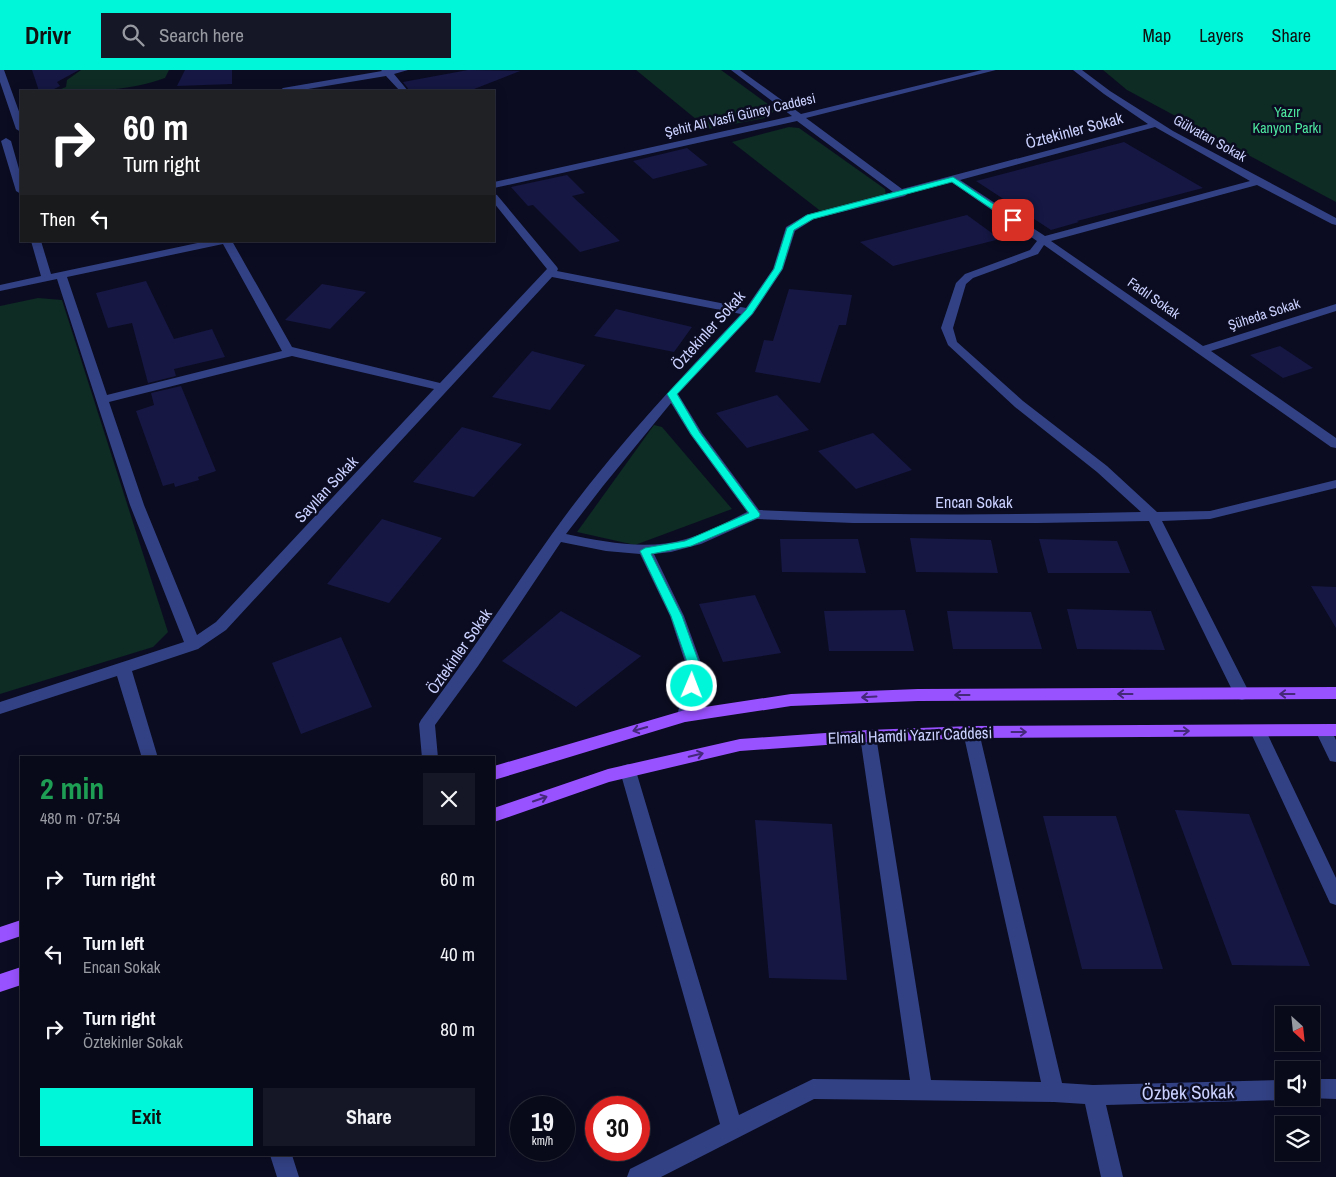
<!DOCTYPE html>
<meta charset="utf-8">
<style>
body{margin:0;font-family:"Archivo Narrow",sans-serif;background:#161726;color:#f1f3f6;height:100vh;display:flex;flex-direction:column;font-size:19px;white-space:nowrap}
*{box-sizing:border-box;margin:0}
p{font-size:16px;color:#989aa2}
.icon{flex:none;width:28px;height:28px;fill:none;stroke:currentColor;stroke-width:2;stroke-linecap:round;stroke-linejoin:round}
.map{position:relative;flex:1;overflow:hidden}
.details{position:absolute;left:20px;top:686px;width:475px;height:400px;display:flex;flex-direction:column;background:#080919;border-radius:0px;box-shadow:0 2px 12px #0003,0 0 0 1px #292a38}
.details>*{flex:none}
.top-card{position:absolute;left:20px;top:20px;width:475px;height:152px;border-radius:0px;box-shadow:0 2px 12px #0003,0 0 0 1px #292a38;background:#202124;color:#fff;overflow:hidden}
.needle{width:32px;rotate:153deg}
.fabs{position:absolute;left:1275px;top:936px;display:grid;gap:10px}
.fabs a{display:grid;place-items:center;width:45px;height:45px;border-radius:0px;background:#080919;box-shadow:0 2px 12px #0003,0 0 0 1px #292a38;font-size:25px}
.speed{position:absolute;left:510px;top:1026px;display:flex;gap:10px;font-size:25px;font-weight:700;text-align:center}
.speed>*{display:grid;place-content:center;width:65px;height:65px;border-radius:50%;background:#080919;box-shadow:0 2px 12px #0003,0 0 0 1px #292a38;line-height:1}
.speed small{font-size:12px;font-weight:400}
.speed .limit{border:8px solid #d22;background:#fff;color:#111}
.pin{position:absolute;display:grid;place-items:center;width:42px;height:42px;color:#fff;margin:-21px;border-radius:10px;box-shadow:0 2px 8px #0006}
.me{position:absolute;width:55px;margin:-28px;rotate:1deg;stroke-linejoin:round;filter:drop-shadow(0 0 4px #0008)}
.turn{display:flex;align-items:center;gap:18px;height:105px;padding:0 20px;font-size:22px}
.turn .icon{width:65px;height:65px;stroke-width:2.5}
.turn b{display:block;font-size:35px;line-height:42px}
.then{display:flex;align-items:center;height:48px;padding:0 20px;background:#0003;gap:10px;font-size:19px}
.round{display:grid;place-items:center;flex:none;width:52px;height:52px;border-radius:0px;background:#161726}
.headline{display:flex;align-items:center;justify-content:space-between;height:85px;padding:0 20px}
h1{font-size:30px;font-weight:800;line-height:38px;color:#1e9e55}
.cta{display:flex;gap:10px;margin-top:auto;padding:10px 20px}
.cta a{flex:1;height:58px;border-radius:0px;background:#00f6d9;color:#111;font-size:20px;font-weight:800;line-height:58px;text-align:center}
.cta a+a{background:#161726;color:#f1f3f6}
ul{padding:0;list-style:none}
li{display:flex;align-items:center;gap:15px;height:75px;padding:0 20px}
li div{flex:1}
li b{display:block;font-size:19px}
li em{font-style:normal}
header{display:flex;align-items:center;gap:30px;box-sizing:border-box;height:70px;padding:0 25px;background:#00f6d9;color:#111}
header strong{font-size:24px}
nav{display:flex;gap:28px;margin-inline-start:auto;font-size:18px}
.search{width:350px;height:45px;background:#161726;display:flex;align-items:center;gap:12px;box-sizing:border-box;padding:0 18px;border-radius:0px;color:#989aa2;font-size:19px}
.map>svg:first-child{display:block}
.green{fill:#0e2b24}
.building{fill:#161743}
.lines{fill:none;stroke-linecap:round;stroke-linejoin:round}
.minor{fill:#324184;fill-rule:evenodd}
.major{fill:#9952ff;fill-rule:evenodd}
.oneway{stroke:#44287a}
.route{fill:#00f6d9;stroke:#00a08d}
.labels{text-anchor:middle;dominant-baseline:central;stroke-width:5;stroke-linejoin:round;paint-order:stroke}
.far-park-label{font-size:14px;fill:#4ee8a0;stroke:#0b0c21}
.far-street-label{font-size:14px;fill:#cbd1ff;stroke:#0b0c21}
.street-label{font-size:16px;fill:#cbd1ff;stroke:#0b0c21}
.near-street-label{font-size:19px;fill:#cbd1ff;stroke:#0b0c21}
</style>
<header>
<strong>Drivr</strong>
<div class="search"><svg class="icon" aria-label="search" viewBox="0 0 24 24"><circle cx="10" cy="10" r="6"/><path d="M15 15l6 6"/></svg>Search here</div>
<nav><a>Map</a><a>Layers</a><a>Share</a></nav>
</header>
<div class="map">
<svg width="1336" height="1107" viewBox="0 0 1336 1107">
<rect width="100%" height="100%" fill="#0b0c21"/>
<path class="green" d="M81 0H169L165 8C130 21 93 21 56 21L66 17 67 10Z
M636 0H721L776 40 765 48 708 59Z
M1103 0H1336V132L1127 20Z
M789 57 799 58 885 119 886 125 823 143 732 72Z
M38 228 62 230 168 562 153 577 0 624V236Z
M654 355 662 357 732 439 635 475 577 462Z"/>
<path class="building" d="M32 0H79L57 12 60 16 50 21H39Z
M185 0H232V14L177 16Z
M468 0 520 1 469 21H410L403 12Z
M1124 72 1203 118 1077 151 1079 152 1051 160 976 111Z
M687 78 708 95 653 109 633 91Z
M567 105 585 123 572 126 620 171 580 182 533 135 528 136 511 117Z
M967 145 1000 169 893 196 860 172Z
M146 211 174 269 212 259 225 287 174 299 176 306 148 313 132 253 108 258 96 223Z
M322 214 366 222 330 259 285 250Z
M789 219 852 225 846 255H839L820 313 755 302 764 270 773 271Z
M616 239 692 257 674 282 594 266Z
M1280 276 1313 298 1283 308 1250 285Z
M532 281 585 295 550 340 492 327Z
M181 316 216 401 198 407 199 410 175 417 174 413 163 416 136 341 154 335 151 323Z
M777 325 809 360 747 378 716 343Z
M462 357 522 374 474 427 413 412Z
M873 363 912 400 856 419 818 381Z
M382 449 442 468 389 533 327 514Z
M910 468 991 470 998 503 916 502Z
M780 469H858L866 503 782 502Z
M1039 469 1117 471 1130 503H1048Z
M1311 516 1336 517V558Z
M755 525 781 583 723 592 699 534Z
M1067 539 1151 541 1165 580 1077 579Z
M905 540 914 581H829L824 541Z
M561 541 641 586 576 637 502 591Z
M947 541 1031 542 1042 579H953Z
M341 567 372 637 301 664 272 593Z
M1175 740 1249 744 1310 896 1232 895Z
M1043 746H1116L1163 899H1082Z
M755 750 832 754 847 910 769 908Z"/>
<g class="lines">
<path class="minor" d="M0 0H4L21 47V62L16 59 0 12Z
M381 0H408L394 4 408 21H400L386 6 296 21H279L283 18 382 1Z
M731 0H740L801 44 982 0H996L806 48 902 119 1148 54 1104 24 1073 0H1082L1110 21 1173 61 1336 148V155L1332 154 1257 115 1051 171 1203 276 1336 234V241L1211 281 1336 368V378L1331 377 1044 175 1038 184 973 208 966 214 953 258 957 272 1023 331 1107 396 1157 442 1210 441 1336 410V418L1210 449 1162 451 1250 624 1248 628 1242 630 1236 628 1149 451 1038 453H853L757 449 701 474 671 482 654 484 684 546 704 601 691 650 685 652 679 650 677 646 688 601 670 546 640 484 606 481 561 472 478 596 435 655 438 688H422L419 654 421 650C467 589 508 526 552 464 608 385 675 314 741 244L552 207 226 560 198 579 132 601 158 688H142L117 606 0 644V632L184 572 130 435 57 209 0 221V215L41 206 31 171H41L51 204 207 171H232L292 277 440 313 547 199 494 133V124L497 125 557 197 558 199 557 201 746 238 773 199 786 157 806 145 893 122 797 51 494 118V112L792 46ZM1155 57 1250 111 1045 166 960 110ZM951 112 1037 171 1030 180 965 204 956 213 941 258 948 275 1015 337 1097 402 1141 442C1013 445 886 446 759 440L702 363 678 324 753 244 783 199 795 161 814 149 905 126 907 124ZM223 174 282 281 107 325 67 207ZM292 286 434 319 216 552 197 565 144 435 109 332ZM671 333 690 364 747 442C727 452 707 463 686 469 647 481 605 472 566 464L603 416Z
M6 68 11 71 21 106V124L16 121 1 71Z
M1323 654 1329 656 1336 670V692L1330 691 1315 660 1317 656Z
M1258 655 1264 657 1266 661 1336 808V835L1330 833 1250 661 1252 657Z
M971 656 977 658 979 662 1062 1013 1093 1015 1284 1010V1028H1290L1284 1030 1106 1035 1123 1107H1101L1085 1034 1054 1032 814 1029 661 1107H627L630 1099 720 1054 620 701 622 696 628 694 634 696 636 701 739 1045 813 1009 910 1010 860 666 862 662 868 660 874 662 876 666 931 1010 1041 1012 963 662 965 658Z
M1311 1009H1336V1029L1307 1028H1311Z
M270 1085H292L299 1107H277Z"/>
<path class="major" d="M1336 617V629L918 631 791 636 685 652 494 710V696L685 640 791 624 918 619Z
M1336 654V666L971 668 868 672 740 681 609 712 494 752V738L608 699 740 669 868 660 971 656Z
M21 850V866L0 873V857Z
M21 897V915L0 922V904Z"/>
</g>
<defs><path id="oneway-shaft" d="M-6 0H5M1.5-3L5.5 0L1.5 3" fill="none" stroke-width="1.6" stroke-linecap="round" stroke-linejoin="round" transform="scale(1.25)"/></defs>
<g class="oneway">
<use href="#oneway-shaft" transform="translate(1125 624) rotate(180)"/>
<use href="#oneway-shaft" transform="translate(1287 624) rotate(180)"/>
<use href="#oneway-shaft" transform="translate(962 625) rotate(180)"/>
<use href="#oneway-shaft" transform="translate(869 627) rotate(177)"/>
<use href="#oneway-shaft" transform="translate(640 659) rotate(164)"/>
<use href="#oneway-shaft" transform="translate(1182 661)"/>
<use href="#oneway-shaft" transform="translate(1019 662)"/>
<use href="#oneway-shaft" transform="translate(696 685) rotate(-13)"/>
<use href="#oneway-shaft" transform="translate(540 729) rotate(-19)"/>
</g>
<path class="route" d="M953 107 1017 150 1011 152 952 112 813 149 794 160 782 199 752 244 677 324 700 363 760 444 759 447 691 476 651 484 682 546 702 601 697 619H688L686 616 690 601 684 583 671 546 640 481 645 478 685 471 749 443 691 364 667 324 746 240 774 199 787 158 807 145Z"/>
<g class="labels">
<g class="far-park-label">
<text x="1287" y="42">Yazır<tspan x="1287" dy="16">Kanyon Parkı</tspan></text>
</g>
<g class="far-street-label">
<text transform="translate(740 45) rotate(-13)">Şehit Ali Vasfi Güney Caddesi</text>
<text transform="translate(1210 68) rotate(29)">Gülvatan Sokak</text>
<text transform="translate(1154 228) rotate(35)">Fadıl Sokak</text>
<text transform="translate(1264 244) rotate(-18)">Şüheda Sokak</text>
</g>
<g class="street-label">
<text transform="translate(1074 60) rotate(-15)">Öztekinler Sokak</text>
<text transform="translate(708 260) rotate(-48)">Öztekinler Sokak</text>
<text transform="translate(326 419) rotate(-47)">Sayılan Sokak</text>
<text x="974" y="432">Encan Sokak</text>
<text transform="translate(459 581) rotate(-55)">Öztekinler Sokak</text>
<text transform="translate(910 665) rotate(-2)">Elmalı Hamdi Yazır Caddesi</text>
</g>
<g class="near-street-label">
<text transform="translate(1188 1022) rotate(-1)">Özbek Sokak</text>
</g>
</g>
</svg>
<div class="fabs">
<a><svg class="needle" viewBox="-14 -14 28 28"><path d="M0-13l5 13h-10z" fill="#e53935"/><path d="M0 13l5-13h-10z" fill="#989aa2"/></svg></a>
<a><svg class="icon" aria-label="sound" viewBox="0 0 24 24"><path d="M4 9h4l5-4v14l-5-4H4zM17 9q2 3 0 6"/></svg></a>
<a><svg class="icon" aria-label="layers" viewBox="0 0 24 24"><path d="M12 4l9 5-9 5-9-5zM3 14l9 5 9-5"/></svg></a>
</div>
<div class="speed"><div>19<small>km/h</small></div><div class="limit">30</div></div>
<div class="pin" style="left:1013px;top:150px;background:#d93025"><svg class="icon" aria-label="arrive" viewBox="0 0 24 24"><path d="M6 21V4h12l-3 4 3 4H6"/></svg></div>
<svg class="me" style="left:692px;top:616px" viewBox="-20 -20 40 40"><circle r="17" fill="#00f6d9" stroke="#fff" stroke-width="3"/><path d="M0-11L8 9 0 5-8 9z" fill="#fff"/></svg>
<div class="top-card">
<div class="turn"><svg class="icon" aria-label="right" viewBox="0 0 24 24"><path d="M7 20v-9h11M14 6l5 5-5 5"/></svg><div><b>60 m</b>Turn right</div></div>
<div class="then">Then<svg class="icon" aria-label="left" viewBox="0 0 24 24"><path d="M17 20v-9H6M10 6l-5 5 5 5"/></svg></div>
</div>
<section class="details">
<div class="headline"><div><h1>2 min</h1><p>480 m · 07:54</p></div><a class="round"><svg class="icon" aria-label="close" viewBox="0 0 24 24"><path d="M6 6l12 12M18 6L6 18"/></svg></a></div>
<ul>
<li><svg class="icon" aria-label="right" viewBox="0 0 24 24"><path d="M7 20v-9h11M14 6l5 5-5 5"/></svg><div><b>Turn right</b></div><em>60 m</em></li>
<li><svg class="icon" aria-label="left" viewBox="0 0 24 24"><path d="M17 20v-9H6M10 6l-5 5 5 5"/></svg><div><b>Turn left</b><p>Encan Sokak</p></div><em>40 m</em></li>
<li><svg class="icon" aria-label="right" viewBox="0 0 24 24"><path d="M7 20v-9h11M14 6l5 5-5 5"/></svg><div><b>Turn right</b><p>Öztekinler Sokak</p></div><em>80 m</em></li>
</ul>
<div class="cta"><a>Exit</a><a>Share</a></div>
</section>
</div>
